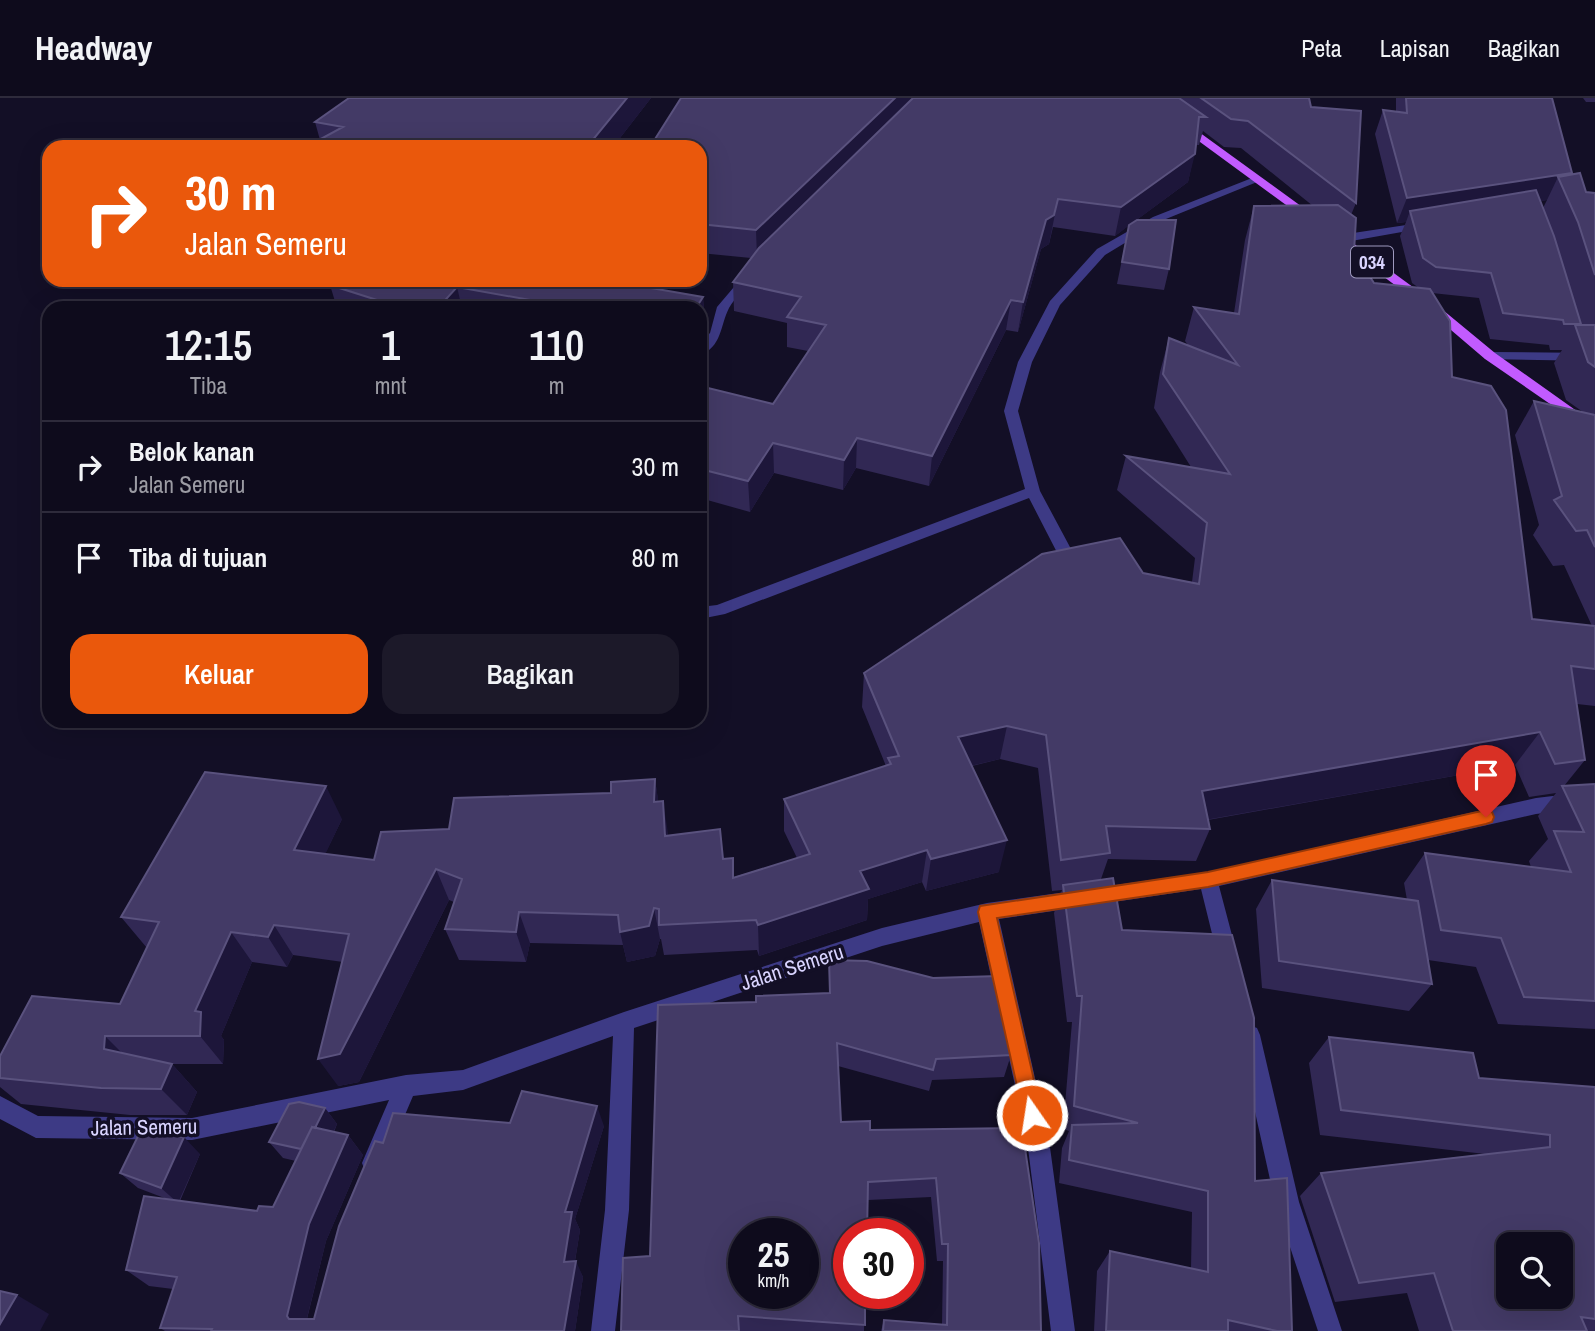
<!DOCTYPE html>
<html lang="id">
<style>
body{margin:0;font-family:"Archivo Narrow",sans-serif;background:#1c1929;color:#f1f3f6;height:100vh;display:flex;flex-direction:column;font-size:26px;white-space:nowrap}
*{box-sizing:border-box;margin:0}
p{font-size:23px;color:#9b9ba3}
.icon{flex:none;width:38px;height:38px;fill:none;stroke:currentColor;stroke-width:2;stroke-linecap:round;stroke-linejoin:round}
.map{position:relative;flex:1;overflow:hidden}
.side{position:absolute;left:42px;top:203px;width:665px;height:427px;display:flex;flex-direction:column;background:#0e0b1c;border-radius:21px;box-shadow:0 7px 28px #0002,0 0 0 2px #2e2b3b}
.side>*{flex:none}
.guide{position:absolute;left:42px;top:42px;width:665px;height:147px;border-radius:21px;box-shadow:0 7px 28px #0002,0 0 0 2px #2e2b3b;background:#ea580c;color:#fff;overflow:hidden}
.fabs{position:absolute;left:1496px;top:1134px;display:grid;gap:14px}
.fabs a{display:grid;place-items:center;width:77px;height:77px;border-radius:14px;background:#0e0b1c;box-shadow:0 7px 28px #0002,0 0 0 2px #2e2b3b;font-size:35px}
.speed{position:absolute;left:728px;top:1120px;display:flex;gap:14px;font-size:35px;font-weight:700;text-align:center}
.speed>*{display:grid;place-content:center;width:91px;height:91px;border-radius:50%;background:#0e0b1c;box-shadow:0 7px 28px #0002,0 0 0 2px #2e2b3b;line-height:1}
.speed small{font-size:18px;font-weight:400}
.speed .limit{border:10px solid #d22;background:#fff;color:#111}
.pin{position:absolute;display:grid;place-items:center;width:60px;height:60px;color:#fff;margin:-72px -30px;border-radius:50% 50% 50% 0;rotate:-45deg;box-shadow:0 0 7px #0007}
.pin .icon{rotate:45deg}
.me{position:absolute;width:77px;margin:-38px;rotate:347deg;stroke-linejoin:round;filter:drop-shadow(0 0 5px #0008)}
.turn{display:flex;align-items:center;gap:24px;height:147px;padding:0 28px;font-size:32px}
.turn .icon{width:91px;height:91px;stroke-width:2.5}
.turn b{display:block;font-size:49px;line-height:60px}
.eta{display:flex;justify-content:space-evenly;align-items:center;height:119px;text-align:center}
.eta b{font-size:42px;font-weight:600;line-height:49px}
.primary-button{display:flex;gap:14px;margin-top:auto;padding:14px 28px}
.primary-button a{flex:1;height:80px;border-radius:21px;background:#ea580c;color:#fff;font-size:28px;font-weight:600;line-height:80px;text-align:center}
.primary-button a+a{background:#1c1929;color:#f1f3f6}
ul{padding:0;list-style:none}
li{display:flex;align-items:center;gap:21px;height:91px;padding:0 28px;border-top:2px solid #2e2b3b}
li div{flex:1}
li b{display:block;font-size:26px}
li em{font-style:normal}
header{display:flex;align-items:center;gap:42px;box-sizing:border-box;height:98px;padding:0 35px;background:#0e0b1c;border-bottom:2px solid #2e2b3b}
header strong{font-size:33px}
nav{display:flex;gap:38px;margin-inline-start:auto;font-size:24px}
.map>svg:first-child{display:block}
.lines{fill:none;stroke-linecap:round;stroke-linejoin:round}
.minor{fill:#3d3a85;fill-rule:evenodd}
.major{fill:#c25bff;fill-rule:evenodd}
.wall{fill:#312854;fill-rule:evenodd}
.shaded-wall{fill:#1d163a}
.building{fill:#433a66;stroke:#5a527e;stroke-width:2;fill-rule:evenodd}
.route{fill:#ea580c;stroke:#983908;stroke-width:2}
.labels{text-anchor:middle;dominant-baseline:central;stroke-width:7;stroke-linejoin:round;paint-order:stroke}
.shield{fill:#130f26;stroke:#9e99be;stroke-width:2}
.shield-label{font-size:19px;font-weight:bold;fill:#d9d4ff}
.street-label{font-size:21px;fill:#d9d4ff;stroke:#130f26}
</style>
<header>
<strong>Headway</strong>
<nav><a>Peta</a><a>Lapisan</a><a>Bagikan</a></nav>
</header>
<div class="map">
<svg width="1595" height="1233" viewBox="0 0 1595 1233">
<rect width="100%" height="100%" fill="#130f26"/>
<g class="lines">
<path class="minor" d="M1252 80 1262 82 1161 123 1105 157 1060 207 1032 264 1018 313 1040 393 1078 464 1076 468H1064L1029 400 725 516 700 521V509L717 507 1025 391 1004 313 1018 264 1050 203 1097 151 1153 119Z
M1426 124 1432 127 1430 129 1340 145 1334 141 1340 137Z
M749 175 755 179C747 189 735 199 729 210 720 228 722 249 700 257V245L710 235 717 209 745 176Z
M1490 254 1595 255V263L1485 261 1483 258Z
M1595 693V709L1536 716 1219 788 1238 860 1235 866 1228 869 1221 866 1218 860 1201 791 999 821 1049 1042 1075 1233H1051L1027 1042 979 824 882 848 634 930 629 1112 615 1233H591L605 1112 613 938 463 992 413 998 381 1073 373 1076 365 1073 362 1065 389 1002 192 1042 36 1040 0 1021V998L38 1018 192 1020 406 977 463 972 624 914 882 830 987 805 1208 774 1536 700Z
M1249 927 1257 930 1260 937 1299 1104 1342 1233H1318L1275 1104 1238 937 1241 930Z"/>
<path class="major" d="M1140 0H1152L1316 119V123H1308Z
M1331 135H1339L1432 203 1495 255 1595 326V337L1485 261 1424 209 1331 139Z"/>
</g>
<path class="wall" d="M349 0H651L613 49 320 42 315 24Z
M681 0H1309L1311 9 1356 105 1351 117 1354 154 1374 185 1419 190 1412 185 1400 138 1406 124 1397 125 1375 36 1383 12 1396 13V0H1552L1572 75 1571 77 1586 94 1595 95V608L1577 606 1585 662 1564 688 1595 686V931L1498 926 1476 869 1428 862 1432 886 1409 913 1262 890 1256 811 1272 782 1407 802 1404 785 1425 755 1531 769 1529 763 1548 741 1538 718 1556 695 1529 699 1515 667 1208 722 1210 731 1196 763 1108 761 1101 781 1122 832 1255 1083 1292 1233H1094L1097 1173 1110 1153 1191 1171 1192 1114 1059 1085 1062 1050 1069 1033 1063 1031 1072 924H1067L1054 815 1062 792 1052 793 1038 670 1000 661 972 668 999 774 926 793 922 784 868 801 867 822 759 858 757 852 664 857 661 841H660L655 858 627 864 623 847 530 845 526 864 459 862 445 831 454 804 449 802 359 984 338 988 343 864 293 857 287 869 252 864 221 938 224 942 223 966H170H172L197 994 187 1017H130L21 1006 0 989V958L120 906 147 850 121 819 342 721 325 756 374 762 449 731 611 695 655 681 658 703 668 737 723 761 733 760 734 779 797 760 784 733V701L886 668 862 609 864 575 1143 475 1192 484 1195 460 1117 392 1126 358 1191 369 1154 310 1160 274 1169 240 1188 247 1185 243 1194 209 1234 215 1245 142 1254 108H1313L1241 50 1224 49 1203 33 1199 47H1196L1188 84 1131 126 1169 171 1164 192 1117 186 1129 127 1115 138 1053 129 1049 146 1041 151 1018 234 1006 232 929 388 856 370 843 392 774 375 750 414 700 400V288L773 306 808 253 787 249V225L734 213 733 184 751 160 700 155V49ZM1547 102 1543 110 1540 103ZM1432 195 1479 200 1490 241 1549 247 1550 252H1562L1554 265 1566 302 1583 314 1534 303 1515 337 1539 427 1533 437 1553 468 1564 467 1592 528 1532 521 1452 279Z
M1583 0H1595V4H1586Z
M336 182 703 199 705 228 700 236V210H337L330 187Z
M829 862 1011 957 1004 979 932 982 929 993 838 968 841 1024 870 1032 1022 1030 1041 1233H881L884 1222 942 1227 943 1163H937L931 1099 868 1102 864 1233H621L756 904 829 895Z
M1329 939 1479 980 1595 989V1233H1419L1407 1195 1335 1204 1300 1098 1321 1075 1485 1056 1320 1037 1309 965Z
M325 1010 337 1026 334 1034 348 1037 363 1057 326 1143 307 1221H314L383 1045 510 1025 604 1028 575 1121 580 1132 575 1163 583 1179 575 1233H165L160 1230 173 1191 149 1188 126 1172 167 1101 138 1090 120 1075 200 1056 180 1103 257 1113 273 1109 296 1063 283 1060 269 1044Z"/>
<path class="shaded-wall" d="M627 0H651L613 49H587Z
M895 0H921L757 160 756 132Z
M1195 56 1188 84 1115 138 1121 109Z
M1572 75 1564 91 1558 79 1547 102 1413 123 1410 113 1406 124 1397 125 1407 100Z
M1058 101 1049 146 1041 151 1018 234 1023 204 1046 122Z
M457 189 462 210H438Z
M703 199 705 228 700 236V210H696Z
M1011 202 1006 232 929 388 932 358Z
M857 340 856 370 843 392 844 362Z
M773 345 774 375 750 414 748 383Z
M1007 628 1000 661 953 672 958 639Z
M1540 634 1515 667 1188 725 1202 693Z
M655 681 660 714 654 704Z
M326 688 342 721 312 784 294 752Z
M663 703 668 735 670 770 665 738Z
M1007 742 999 774 926 793 931 761Z
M927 752 922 784 868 801 867 822 759 858 758 827 860 773Z
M436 771 449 802 359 984 338 988 318 961Z
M654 810 660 841 655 858 627 864 620 834Z
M519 814 530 845 526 864 516 834Z
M274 827 293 857 287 869 268 839Z
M231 834 252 864 221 938 224 942 223 966 200 938 195 913Z
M105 938 133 966 104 951Z
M172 966 197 994 187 1017 161 991Z
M597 1008 604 1028 575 1121 580 1132 572 1180 564 1164 565 1114Z
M325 1010 337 1026 317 1068 303 1052Z
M348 1037 363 1057 326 1143 304 1232 289 1221 287 1218 309 1126Z
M184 1039 200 1056 178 1105 161 1090Z
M576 1163 583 1179 575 1233H564Z
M17 1197 49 1216 40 1233H0V1226Z"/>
<path class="building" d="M349 0H627L587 49H306L343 29 315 24Z
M681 0H895L756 132 700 126V49H650Z
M913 0H1179L1206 19H1199L1195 56 1121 109 1058 101 1054 117 1046 122 1023 204 1011 202 932 358 857 340 844 362 773 345 748 383 700 371V288L773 306 826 227 787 219 801 199 733 184 759 150Z
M1201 0H1309L1311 9 1361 13 1356 105 1248 23 1231 21Z
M1406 0H1552L1572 75 1407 100 1383 12 1407 15Z
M1580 75 1586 94 1595 95V177L1578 124 1558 79Z
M1536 92 1554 138 1581 226H1564L1563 222 1503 215 1491 175 1436 169 1423 160 1410 113Z
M1338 107 1356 120 1354 154 1374 185 1430 191 1450 223 1452 279 1491 288 1506 312 1532 521 1595 528V571L1571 568 1585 662 1555 666 1540 634 1202 693 1210 731 1106 728 1110 755 1061 762 1046 637 1007 628 958 639 1007 742 931 761 927 752 860 773 869 791 758 827 756 822 659 827V811L654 810 649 828 620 834 618 817 519 814 516 834 445 831 462 781 436 771 340 956 318 961 349 836 274 827 268 839 231 834 195 913 201 914 200 938H105L104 951 172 966 161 991 101 990 0 980V958L32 898 120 906 159 824 121 819 205 674 326 688 294 752 374 762 381 734 449 731 454 700 611 695V684L655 681 654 704 663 703 665 738 720 731 723 761 733 760V780L810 756 784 701 891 666 888 660 899 658 864 575 1042 456 1120 440 1143 475 1199 486 1207 425 1126 358 1230 376 1163 276 1169 240 1238 267 1194 209 1239 216 1254 108Z
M1137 122H1176L1169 171 1122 164 1129 127Z
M336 182H605L703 199 696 210H556L558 207 457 189 438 210H369L377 202 330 187Z
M1575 227H1595V269L1588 264Z
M1534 303 1595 317V449L1587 432 1576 433 1554 402 1562 398Z
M1595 686V903L1524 899 1501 840 1441 832 1425 755 1571 774 1554 733 1584 734 1562 688Z
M1113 780 1122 832 1232 837 1254 920 1255 1083 1287 1080 1292 1233H1277L1228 1222V1233H1106L1110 1153 1208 1174V1093L1069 1062 1072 1027 1138 1025 1074 1008 1082 898H1077L1063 787Z
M1272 782 1418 803 1432 886 1279 863Z
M829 862 867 863 933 880 998 878 1011 957 936 961 933 972 837 945 841 1024 870 1023V1032L1022 1030 1039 1145 1041 1233H883L884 1222 947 1227 948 1146H942L936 1080 868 1084 867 1136H849V1195H865V1227L738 1218 739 1233H621L623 1160 650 1158 658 907 756 904V898L830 895ZM744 1136H803V1195H744Z
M1329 939 1473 955 1479 980 1595 989V1221L1581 1219 1587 1233H1453L1434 1175 1359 1185 1321 1075 1550 1049V1037L1341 1012ZM1508 1146H1561V1199H1508Z
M522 993 597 1008 565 1114H572L564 1164 576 1163 564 1233H211L212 1231 160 1230 177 1179 126 1172 144 1098 257 1113 259 1108 273 1109 312 1029 348 1037 309 1126 287 1218 289 1221H314L339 1128 375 1043 383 1045 393 1015 510 1025Z
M299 1004 325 1010 315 1030 312 1029 301 1051 269 1044 289 1006Z
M140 1034 184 1039 161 1090 120 1075Z
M0 1193 17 1197 0 1226Z"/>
<path class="route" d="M1486 712 1492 714 1494 719 1492 724 1486 726 1208 789 997 820 1042 1017 1039 1024 1032 1026 1025 1024 978 814 980 808 1208 774Z"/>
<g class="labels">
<rect class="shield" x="1351" y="148.5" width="42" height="31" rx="5"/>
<g class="shield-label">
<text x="1372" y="164">034</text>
</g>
<g class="street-label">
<text transform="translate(792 869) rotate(-18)">Jalan Semeru</text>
<text transform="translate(144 1029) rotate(-1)">Jalan Semeru</text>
</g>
</g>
</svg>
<div class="fabs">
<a><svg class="icon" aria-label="search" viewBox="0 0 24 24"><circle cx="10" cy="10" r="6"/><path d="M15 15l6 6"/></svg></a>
</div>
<div class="speed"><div>25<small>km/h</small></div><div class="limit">30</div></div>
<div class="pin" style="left:1486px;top:719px;background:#d93025"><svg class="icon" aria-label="arrive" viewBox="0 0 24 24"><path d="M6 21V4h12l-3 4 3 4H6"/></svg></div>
<svg class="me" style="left:1032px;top:1017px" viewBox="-20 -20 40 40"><circle r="17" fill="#ea580c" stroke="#fff" stroke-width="3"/><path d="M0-11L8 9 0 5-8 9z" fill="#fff"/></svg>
<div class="guide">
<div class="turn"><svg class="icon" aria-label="right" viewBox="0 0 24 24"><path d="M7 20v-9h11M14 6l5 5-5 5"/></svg><div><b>30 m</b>Jalan Semeru</div></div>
</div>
<section class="side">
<div class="eta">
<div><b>12:15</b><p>Tiba</p></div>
<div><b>1</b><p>mnt</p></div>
<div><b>110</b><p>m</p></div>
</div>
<ul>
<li><svg class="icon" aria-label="right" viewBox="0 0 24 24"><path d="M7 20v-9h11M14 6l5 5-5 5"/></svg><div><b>Belok kanan</b><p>Jalan Semeru</p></div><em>30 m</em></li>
<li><svg class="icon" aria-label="arrive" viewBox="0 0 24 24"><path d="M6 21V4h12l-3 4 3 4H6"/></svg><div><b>Tiba di tujuan</b></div><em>80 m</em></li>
</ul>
<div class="primary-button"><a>Keluar</a><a>Bagikan</a></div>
</section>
</div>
